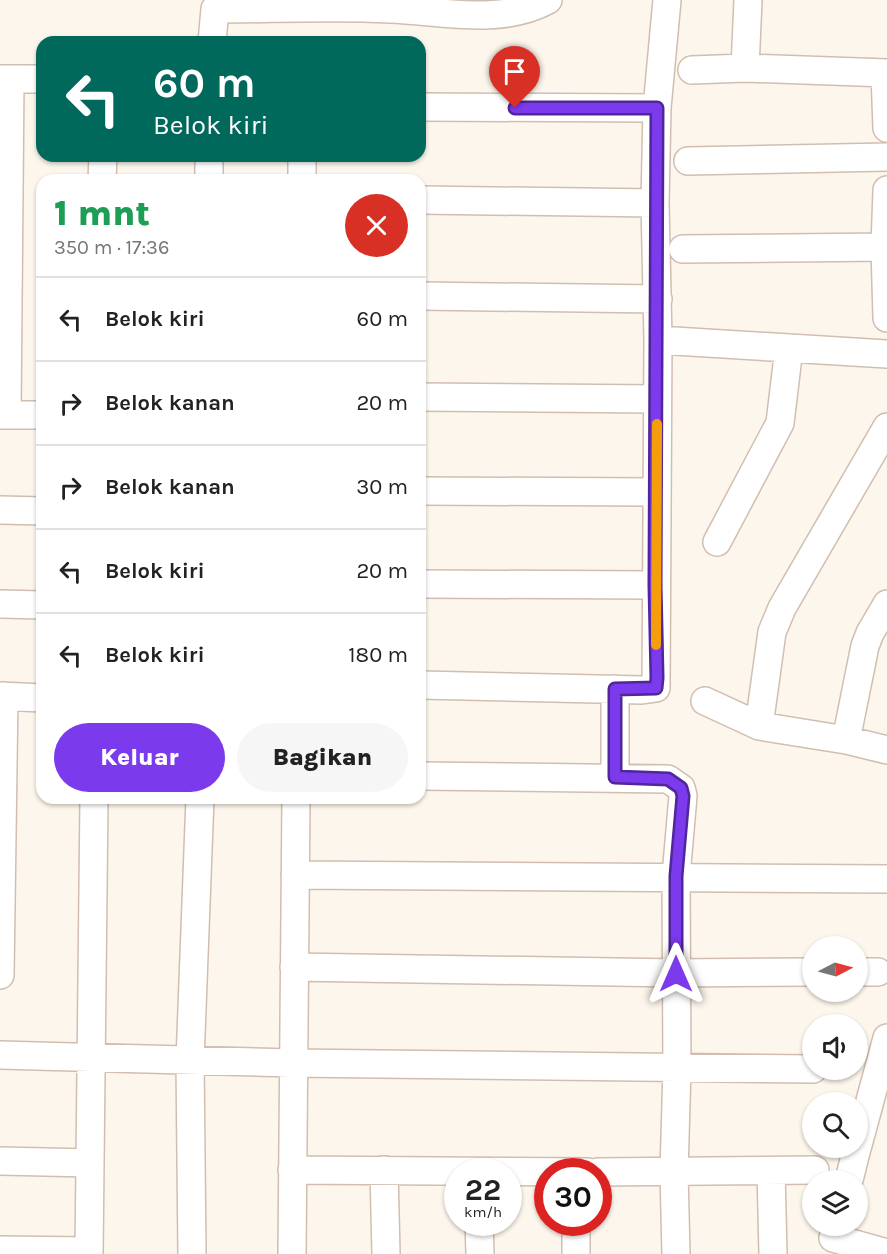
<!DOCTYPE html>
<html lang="id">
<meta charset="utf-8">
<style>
body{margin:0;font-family:Karla,sans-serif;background:#f6f6f6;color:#222;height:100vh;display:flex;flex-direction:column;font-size:22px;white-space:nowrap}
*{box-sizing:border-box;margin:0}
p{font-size:20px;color:#767676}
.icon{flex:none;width:33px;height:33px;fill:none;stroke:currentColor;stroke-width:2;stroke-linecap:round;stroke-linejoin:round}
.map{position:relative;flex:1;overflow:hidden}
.sheet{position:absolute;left:36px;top:174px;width:390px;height:630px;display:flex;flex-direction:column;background:#fff;border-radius:18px;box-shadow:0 2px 4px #0004}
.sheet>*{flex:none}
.guide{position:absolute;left:36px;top:36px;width:390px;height:126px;border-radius:18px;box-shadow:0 2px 4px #0004;background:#00695c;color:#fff;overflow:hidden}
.needle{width:39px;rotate:84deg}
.tools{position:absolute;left:802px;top:936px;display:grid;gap:12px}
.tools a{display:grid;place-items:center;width:66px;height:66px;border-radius:50%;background:#fff;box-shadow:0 2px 4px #0004;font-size:30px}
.speed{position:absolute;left:444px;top:1158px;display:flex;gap:12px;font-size:30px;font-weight:700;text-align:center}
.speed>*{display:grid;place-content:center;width:78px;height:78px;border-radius:50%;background:#fff;box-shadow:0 2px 4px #0004;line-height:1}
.speed small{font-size:15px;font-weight:400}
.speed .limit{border:9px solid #d22;background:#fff;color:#111}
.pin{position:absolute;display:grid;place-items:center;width:51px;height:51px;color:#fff;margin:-62px -26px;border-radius:50% 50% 50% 0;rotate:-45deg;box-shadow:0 0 6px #0007}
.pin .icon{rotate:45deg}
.me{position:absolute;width:66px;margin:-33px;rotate:0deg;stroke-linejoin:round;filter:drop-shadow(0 0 4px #0008)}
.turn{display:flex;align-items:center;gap:21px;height:126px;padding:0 18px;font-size:27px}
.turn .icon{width:78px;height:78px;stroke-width:2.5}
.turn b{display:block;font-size:42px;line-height:51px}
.round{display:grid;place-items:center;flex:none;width:63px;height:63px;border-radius:32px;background:#f6f6f6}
.overview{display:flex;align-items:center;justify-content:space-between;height:102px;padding:0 18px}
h1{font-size:36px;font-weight:800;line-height:45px;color:#1e9e55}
.action{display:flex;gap:12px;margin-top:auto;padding:12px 18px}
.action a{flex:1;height:69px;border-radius:36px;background:#7c3aed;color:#fff;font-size:24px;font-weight:800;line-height:69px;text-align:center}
.action a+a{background:#f6f6f6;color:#222}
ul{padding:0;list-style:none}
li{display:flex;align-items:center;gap:18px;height:84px;padding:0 18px;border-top:2px solid #e0e0e0}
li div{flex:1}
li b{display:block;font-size:22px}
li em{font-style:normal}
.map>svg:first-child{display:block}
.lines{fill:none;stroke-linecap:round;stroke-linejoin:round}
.minor-casing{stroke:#d1beb0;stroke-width:30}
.minor{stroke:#fff;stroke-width:27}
.route-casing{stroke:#51269a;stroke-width:15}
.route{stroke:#7c3aed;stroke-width:10}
.slow{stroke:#f59e0b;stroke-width:10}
</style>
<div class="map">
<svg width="887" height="1254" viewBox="0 0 887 1254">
<rect width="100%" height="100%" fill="#fdf6ec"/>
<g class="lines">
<g class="minor-casing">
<path id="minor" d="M212 42 215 9C273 9 332 6 390 9 442 11 500 26 548 0
M745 68 748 0
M692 70 745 68 887 73
M885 73 887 128
M0 79H42
M420 107 657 108
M688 161 887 157
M102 180 103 156
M209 180V156
M302 180V156
M887 190 885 247 887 318
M420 200 655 203
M683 249 887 247
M420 296 658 299
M658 340 887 354
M420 397 657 399
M0 415H42
M7 415 10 79
M420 491 656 492
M0 510 42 511
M717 542 780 423 789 348
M420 584 655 585
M0 604 42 605
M420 685 642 690 656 688 658 340 655 203 657 108 667 0
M615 689V777
M0 696 42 698
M705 701 759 726 846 740 887 750
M759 726 772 632 782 608 887 427
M846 740 865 646 870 633 887 604
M420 776 668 779 681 788 683 796 676 876 677 1068 674 1172 676 1254
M295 875 887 879
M294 967 676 973 813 972
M858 972H878
M0 975 4 696
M0 1055 293 1063 813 1069
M858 1145 887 1038
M0 1161 90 1163
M292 1170 588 1172
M384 1170 386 1254
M771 1171 773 1254
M598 1172 815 1170
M849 1180 857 1148
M479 1222 480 1254
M576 1222V1254
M836 1226 833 1238 887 1253
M0 1250 89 1251
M89 1254 94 798
M192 1254 190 1061 200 798
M292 1254 296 798"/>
</g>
<use href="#minor" class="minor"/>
</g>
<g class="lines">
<g class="route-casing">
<path id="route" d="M515 108H657L655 585 657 678 656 688 615 689V777L668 779 681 788 683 796 676 876V974"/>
</g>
<use href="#route" class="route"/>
<path class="slow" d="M656 645 657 424"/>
</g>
</svg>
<div class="tools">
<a><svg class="needle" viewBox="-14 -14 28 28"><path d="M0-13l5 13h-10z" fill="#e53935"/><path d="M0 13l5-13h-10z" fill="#767676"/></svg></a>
<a><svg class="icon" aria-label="sound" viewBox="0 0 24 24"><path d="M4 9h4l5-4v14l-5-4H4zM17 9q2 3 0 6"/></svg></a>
<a><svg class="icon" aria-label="search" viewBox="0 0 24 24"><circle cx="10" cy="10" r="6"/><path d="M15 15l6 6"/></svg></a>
<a><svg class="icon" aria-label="layers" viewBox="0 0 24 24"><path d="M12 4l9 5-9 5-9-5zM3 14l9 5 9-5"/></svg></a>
</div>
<div class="speed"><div>22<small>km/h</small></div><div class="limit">30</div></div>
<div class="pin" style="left:515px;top:108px;background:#d93025"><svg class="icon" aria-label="arrive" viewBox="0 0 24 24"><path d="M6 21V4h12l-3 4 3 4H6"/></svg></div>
<svg class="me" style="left:676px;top:974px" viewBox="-20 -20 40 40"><path d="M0-17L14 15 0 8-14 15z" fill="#7c3aed" stroke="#fff" stroke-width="4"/></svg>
<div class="guide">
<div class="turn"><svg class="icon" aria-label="left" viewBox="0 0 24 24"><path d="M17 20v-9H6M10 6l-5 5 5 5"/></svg><div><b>60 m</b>Belok kiri</div></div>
</div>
<section class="sheet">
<div class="overview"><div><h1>1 mnt</h1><p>350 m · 17:36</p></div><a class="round" style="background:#d93025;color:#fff"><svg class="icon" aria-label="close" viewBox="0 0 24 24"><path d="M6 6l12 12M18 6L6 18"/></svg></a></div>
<ul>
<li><svg class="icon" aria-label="left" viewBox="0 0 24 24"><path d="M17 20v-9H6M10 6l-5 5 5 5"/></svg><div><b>Belok kiri</b></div><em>60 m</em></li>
<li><svg class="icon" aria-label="right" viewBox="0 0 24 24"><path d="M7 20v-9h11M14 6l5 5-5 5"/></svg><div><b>Belok kanan</b></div><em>20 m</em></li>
<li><svg class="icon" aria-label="right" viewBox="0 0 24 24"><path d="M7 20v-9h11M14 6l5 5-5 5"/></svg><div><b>Belok kanan</b></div><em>30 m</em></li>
<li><svg class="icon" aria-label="left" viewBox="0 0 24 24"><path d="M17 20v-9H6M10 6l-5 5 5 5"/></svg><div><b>Belok kiri</b></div><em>20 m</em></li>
<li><svg class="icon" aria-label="left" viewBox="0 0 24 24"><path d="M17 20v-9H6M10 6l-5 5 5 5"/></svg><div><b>Belok kiri</b></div><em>180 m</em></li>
</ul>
<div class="action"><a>Keluar</a><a>Bagikan</a></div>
</section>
</div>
